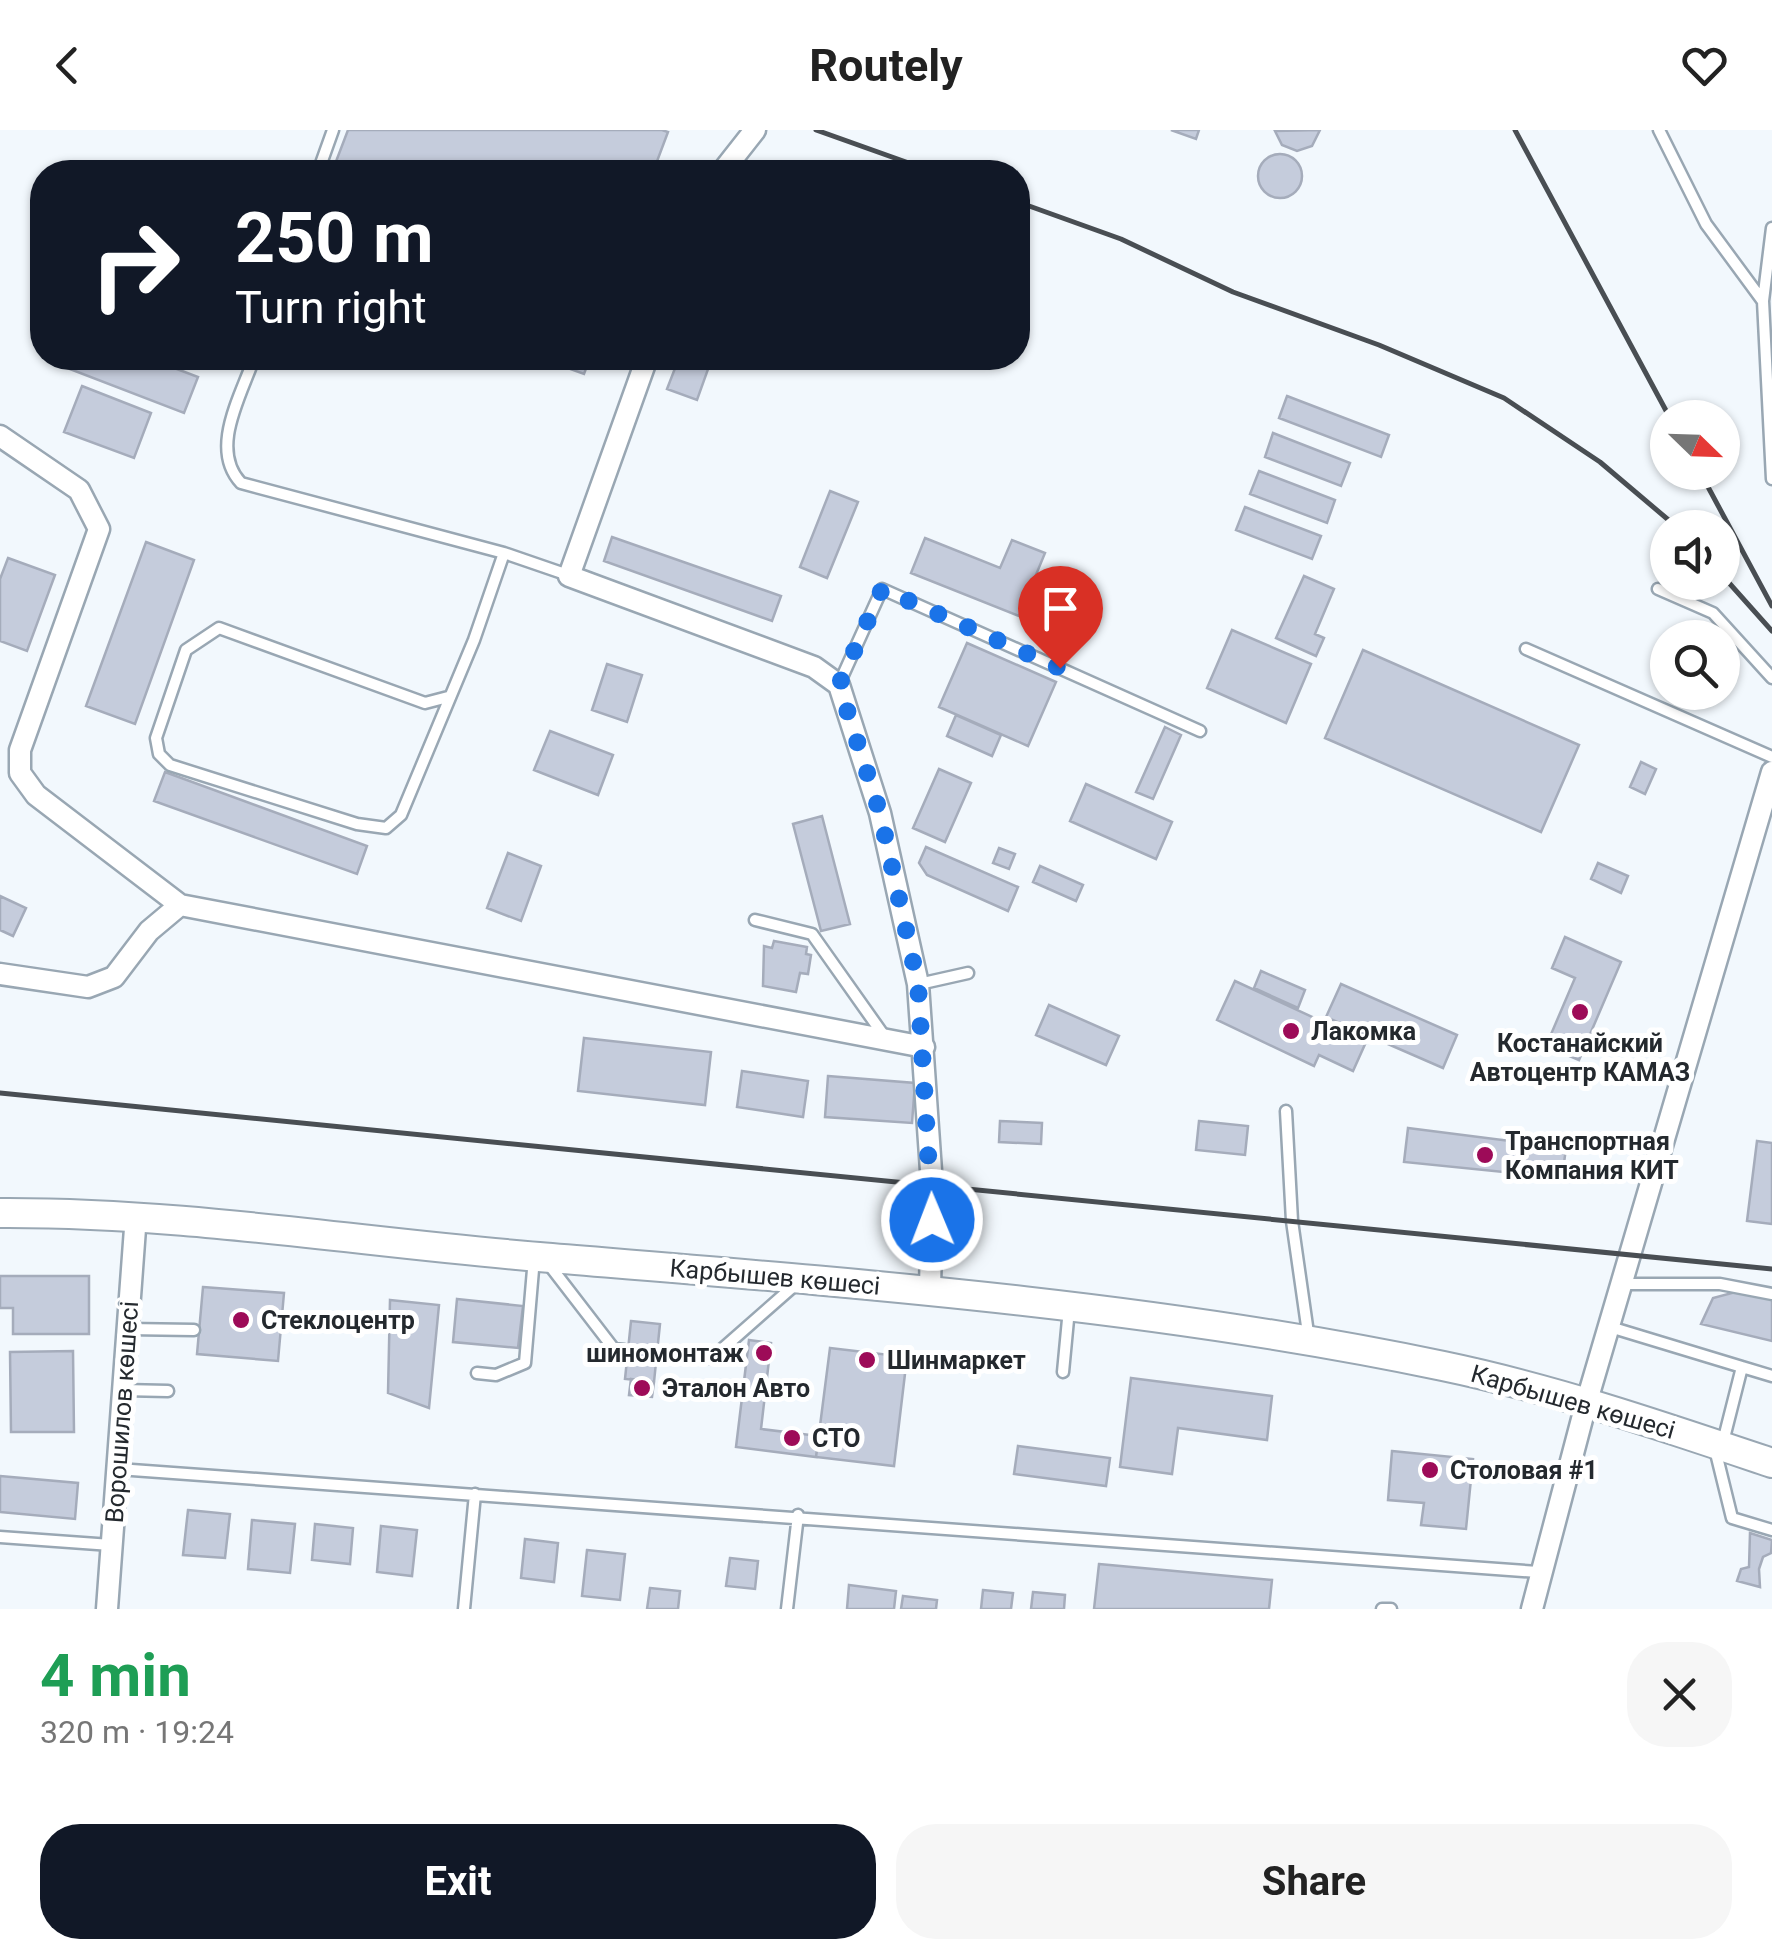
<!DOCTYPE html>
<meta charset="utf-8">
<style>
body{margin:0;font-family:Roboto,sans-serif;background:#f6f6f6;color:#222;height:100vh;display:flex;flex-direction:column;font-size:38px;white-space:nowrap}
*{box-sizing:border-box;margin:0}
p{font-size:32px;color:#767676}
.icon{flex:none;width:55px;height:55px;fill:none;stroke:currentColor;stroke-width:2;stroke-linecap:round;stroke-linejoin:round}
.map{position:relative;height:1479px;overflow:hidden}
.drawer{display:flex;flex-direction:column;background:#fff;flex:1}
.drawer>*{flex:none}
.hud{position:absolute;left:30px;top:30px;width:1000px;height:210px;border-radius:40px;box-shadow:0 2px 8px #0004;background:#111827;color:#fff;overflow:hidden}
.needle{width:65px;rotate:113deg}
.buttons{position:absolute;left:1650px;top:270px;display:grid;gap:20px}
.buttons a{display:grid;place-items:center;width:90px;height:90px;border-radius:50%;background:#fff;box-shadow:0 2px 8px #0004;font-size:50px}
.pin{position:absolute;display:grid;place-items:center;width:85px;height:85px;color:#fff;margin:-102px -42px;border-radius:50% 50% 50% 0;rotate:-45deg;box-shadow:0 0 10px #0007}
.pin .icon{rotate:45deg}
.me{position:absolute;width:110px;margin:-55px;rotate:359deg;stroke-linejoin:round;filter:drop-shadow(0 0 8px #0008)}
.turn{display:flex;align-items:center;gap:35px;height:210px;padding:0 40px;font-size:45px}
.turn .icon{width:130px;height:130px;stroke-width:2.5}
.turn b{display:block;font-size:70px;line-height:85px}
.round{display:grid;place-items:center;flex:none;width:105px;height:105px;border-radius:40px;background:#f6f6f6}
.head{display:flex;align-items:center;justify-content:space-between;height:170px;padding:0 40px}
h1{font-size:60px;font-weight:700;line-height:75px;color:#1e9e55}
.primary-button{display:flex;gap:20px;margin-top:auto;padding:20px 40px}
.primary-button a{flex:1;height:115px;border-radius:40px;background:#111827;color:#fff;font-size:40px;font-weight:700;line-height:115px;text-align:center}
.primary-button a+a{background:#f6f6f6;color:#222}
header{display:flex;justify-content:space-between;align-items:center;height:130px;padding:0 40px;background:#fff;font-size:45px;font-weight:700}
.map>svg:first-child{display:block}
.building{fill:#c5ccdc;stroke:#a5acbb;stroke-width:2.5}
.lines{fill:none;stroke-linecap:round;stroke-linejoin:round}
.service-casing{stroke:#99a7b3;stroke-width:15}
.minor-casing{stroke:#99a7b3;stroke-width:25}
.secondary-casing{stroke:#99a7b3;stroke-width:32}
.service{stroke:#fff;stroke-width:10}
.minor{stroke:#fff;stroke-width:20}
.secondary{stroke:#fff;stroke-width:28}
.rail{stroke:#494e53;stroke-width:5}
.route{stroke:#1a73e8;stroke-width:18;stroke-dasharray:0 32.4}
.poi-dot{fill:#9d0b58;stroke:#fff;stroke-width:4}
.labels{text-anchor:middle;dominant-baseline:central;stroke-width:10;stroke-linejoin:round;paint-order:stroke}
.poi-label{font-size:25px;font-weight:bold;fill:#24292e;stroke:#fff;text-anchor:start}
.street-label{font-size:25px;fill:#24292e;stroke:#fff}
</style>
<header><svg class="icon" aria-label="back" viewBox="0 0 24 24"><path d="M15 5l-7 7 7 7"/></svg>Routely<svg class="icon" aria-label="heart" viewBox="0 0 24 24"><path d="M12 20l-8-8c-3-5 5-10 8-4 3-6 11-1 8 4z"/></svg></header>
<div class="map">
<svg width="1772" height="1479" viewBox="0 0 1772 1479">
<rect width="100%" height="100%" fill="#f2f8fd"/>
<path class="building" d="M348 0H662L668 2 653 42H332Z
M1171 0H1199L1196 9Z
M1320 0 1312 16 1297 21 1282 15 1275 1Z
M1258 46a22 22 0 1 1 44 0a22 22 0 1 1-44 0Z
M65 228H148L198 247 184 283 62 236Z
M553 228H590L584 244 551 232Z
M679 228H712L697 270 667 259Z
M82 256 151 283 134 328 64 302Z
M1287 266 1389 305 1381 327 1279 288Z
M1273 303 1350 333 1341 356 1265 327Z
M1259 341 1335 370 1327 393 1250 364Z
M830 361 858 372 827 448 800 437Z
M1245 377 1321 406 1312 429 1236 400Z
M612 407 781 466 772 491 604 431Z
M925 408 1000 438 1012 410 1045 423 1019 486 911 443Z
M146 412 194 430 135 594 86 576Z
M8 428 55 445 27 521 0 511V449Z
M1304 446 1334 459 1315 504 1324 508 1316 526 1276 508Z
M1232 500 1311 534 1286 593 1207 558Z
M967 513 1056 552 1028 616 939 577Z
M1363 520 1579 615 1541 702 1325 608Z
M607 534 642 545 627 592 592 580Z
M956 585 1001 605 992 626 947 606Z
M1165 597 1181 605 1153 669 1136 662Z
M550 601 613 625 598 665 534 640Z
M1641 632 1656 639 1645 664 1630 657Z
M939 639 971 653 945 712 913 698Z
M165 642 367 716 357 744 154 671Z
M1086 654 1172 692 1156 729 1070 691Z
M822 686 850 794 821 801 793 694Z
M926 717 1018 757 1008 781 927 745 919 733Z
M999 718 1015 724 1009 739 993 733Z
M508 723 541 736 521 791 487 778Z
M1598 733 1628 746 1621 763 1591 749Z
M1040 736 1083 755 1076 771 1033 752Z
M0 766 26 778 13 806 0 800Z
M1565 807 1621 832 1579 930 1546 916 1575 848 1552 838Z
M774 811 807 817 806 824 811 825 808 844 800 843 796 862 763 856 764 816 772 818Z
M1261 841 1305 860 1298 878 1254 858Z
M1235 851 1366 912 1353 941 1319 925 1314 936 1217 890Z
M1341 854 1457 905 1443 938 1326 887Z
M1049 875 1119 906 1106 935 1036 905Z
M584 908 711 922 705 975 578 961Z
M742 941 808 951 803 987 737 977Z
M828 946 915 953 912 993 825 987Z
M1000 991 1042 993 1041 1014 999 1012Z
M1199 991 1248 996 1245 1025 1196 1020Z
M1408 998 1566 1018 1562 1048 1404 1032Z
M1757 1011 1772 1013V1094L1747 1091Z
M0 1146H89V1204H13V1178H0Z
M203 1157 284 1163 278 1231 197 1224Z
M1743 1160 1772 1168V1211L1701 1194 1713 1168Z
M457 1169 523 1176 518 1218 453 1212Z
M390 1170 439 1175 429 1278 388 1263Z
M631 1191 660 1194 654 1252 625 1249Z
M749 1210 771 1213 761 1299 819 1306 816 1327 736 1317Z
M830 1218 907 1227 894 1336 816 1327Z
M73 1221 74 1302H11L10 1222Z
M1131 1248 1272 1266 1267 1310 1178 1298 1172 1344 1120 1337Z
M631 1249 654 1252 652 1267 629 1265Z
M1018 1316 1110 1328 1106 1356 1014 1344Z
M1392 1321 1473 1329 1466 1399 1421 1395 1424 1373 1388 1370Z
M0 1346 78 1353 75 1389 0 1382Z
M188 1380 230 1384 225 1428 183 1425Z
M252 1390 295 1394 290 1443 248 1439Z
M315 1394 353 1398 350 1434 312 1430Z
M381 1396 417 1400 412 1446 377 1442Z
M1750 1403 1772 1410 1771 1423 1763 1427 1759 1439 1760 1457 1737 1451 1741 1439 1749 1437Z
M525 1409 558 1413 554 1452 521 1448Z
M587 1420 625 1424 620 1470 582 1466Z
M730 1428 758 1431 755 1459 726 1456Z
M1099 1434 1272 1450 1269 1479H1094Z
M849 1455 896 1461 894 1479H847Z
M650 1458 680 1461 678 1479H647Z
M983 1460 1013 1463 1011 1479H981Z
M1033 1462 1065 1465 1064 1479H1031Z
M903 1466 937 1470 936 1479H901Z"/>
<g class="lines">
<g class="service-casing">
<path id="service" d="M1659 0 1706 94 1762 170
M318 42 333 0
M1772 98 1763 171 1772 349
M254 228C241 266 209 319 241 353L504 423 568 445
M1658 459 1713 483 1772 548
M1526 519 1772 627
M839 554 882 459 1200 601
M448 567 425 573 219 498 186 520 156 608 159 624 170 635 357 694 386 698 401 685 474 510 504 423
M755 790 812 804 887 910
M919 854 968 843
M1286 981 1292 1091 1309 1210
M547 1132 614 1219 624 1220
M1623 1154H1720L1772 1164
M1610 1197 1742 1237
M128 1199 194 1200
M660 1223 712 1228 796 1154
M1063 1242 1069 1179
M477 1243 496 1245 525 1233 534 1128
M123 1260 168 1261
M1723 1312 1742 1237 1772 1246
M1715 1319 1732 1388 1772 1400
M118 1339 1538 1442
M0 1407 111 1415
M464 1479 475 1364
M787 1479 798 1385
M1382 1479H1391"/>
</g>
<g class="minor-casing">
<path id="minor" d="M722 42 755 0
M647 228 569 446 814 537 839 555 880 683 918 854 932 1055 930 1161
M0 306 79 360 99 399 20 620V643L36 665 180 775
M0 844 88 857 114 847 149 801 180 775 924 917
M107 1479 136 1085
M1532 1479 1586 1274 1772 642"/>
</g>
<g class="secondary-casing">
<path id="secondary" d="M0 1083C181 1082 359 1112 539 1127 841 1152 1146 1174 1443 1236 1554 1259 1665 1297 1772 1333"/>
</g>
<use href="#service" class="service"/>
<use href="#minor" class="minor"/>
<use href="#secondary" class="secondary"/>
<path class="rail" d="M816 0 934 42
M1515 0 1670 288
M1018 72 1121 109 1233 162 1379 215 1504 268 1600 332 1678 398
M1700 342 1772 476
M1722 445 1772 501
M0 963 1772 1139"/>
</g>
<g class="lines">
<path class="route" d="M932 1090 918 854 880 683 839 555 882 459 1060 538"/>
</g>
<g class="poi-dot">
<circle cx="1580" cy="882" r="10"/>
<circle cx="1291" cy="901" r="10"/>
<circle cx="1485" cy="1025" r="10"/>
<circle cx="241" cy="1190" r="10"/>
<circle cx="764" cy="1223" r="10"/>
<circle cx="867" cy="1230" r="10"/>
<circle cx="642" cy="1258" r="10"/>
<circle cx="792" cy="1308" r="10"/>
<circle cx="1430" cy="1340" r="10"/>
</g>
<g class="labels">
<g class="poi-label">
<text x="1311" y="901">Лакомка</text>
<text x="1580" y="913" text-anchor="middle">Костанайский<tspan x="1580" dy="29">Автоцентр КАМАЗ</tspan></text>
<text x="1505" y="1011">Транспортная<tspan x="1505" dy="29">Компания КИТ</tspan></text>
<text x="261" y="1190">Стеклоцентр</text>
<text x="744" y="1223" text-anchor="end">шиномонтаж</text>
<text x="887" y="1230">Шинмаркет</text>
<text x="662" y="1258">Эталон Авто</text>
<text x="812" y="1308">СТО</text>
<text x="1450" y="1340">Столовая #1</text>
</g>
<g class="street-label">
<text transform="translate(775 1147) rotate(5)">Карбышев көшесі</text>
<text transform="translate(1573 1272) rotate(16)">Карбышев көшесі</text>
<text transform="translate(122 1282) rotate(-86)">Ворошилов көшесі</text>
</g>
</g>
</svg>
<div class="buttons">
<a><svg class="needle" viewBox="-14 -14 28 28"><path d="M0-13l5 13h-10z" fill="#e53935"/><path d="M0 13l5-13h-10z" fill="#767676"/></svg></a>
<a><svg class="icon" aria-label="sound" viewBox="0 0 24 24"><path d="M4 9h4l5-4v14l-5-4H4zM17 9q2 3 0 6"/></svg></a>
<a><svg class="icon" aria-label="search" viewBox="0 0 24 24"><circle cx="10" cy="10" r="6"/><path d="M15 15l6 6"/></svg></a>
</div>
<div class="pin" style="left:1060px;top:538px;background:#d93025"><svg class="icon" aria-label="arrive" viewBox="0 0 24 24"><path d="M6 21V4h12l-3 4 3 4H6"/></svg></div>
<svg class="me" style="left:932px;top:1090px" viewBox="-20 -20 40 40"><circle r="17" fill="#1a73e8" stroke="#fff" stroke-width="3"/><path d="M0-11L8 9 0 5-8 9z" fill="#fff"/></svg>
<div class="hud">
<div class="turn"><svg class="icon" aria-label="right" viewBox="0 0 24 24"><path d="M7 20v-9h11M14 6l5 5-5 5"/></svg><div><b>250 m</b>Turn right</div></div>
</div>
</div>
<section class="drawer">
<div class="head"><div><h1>4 min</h1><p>320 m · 19:24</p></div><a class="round"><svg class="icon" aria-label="close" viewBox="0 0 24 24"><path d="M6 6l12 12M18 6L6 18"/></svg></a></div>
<div class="primary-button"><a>Exit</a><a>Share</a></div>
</section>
